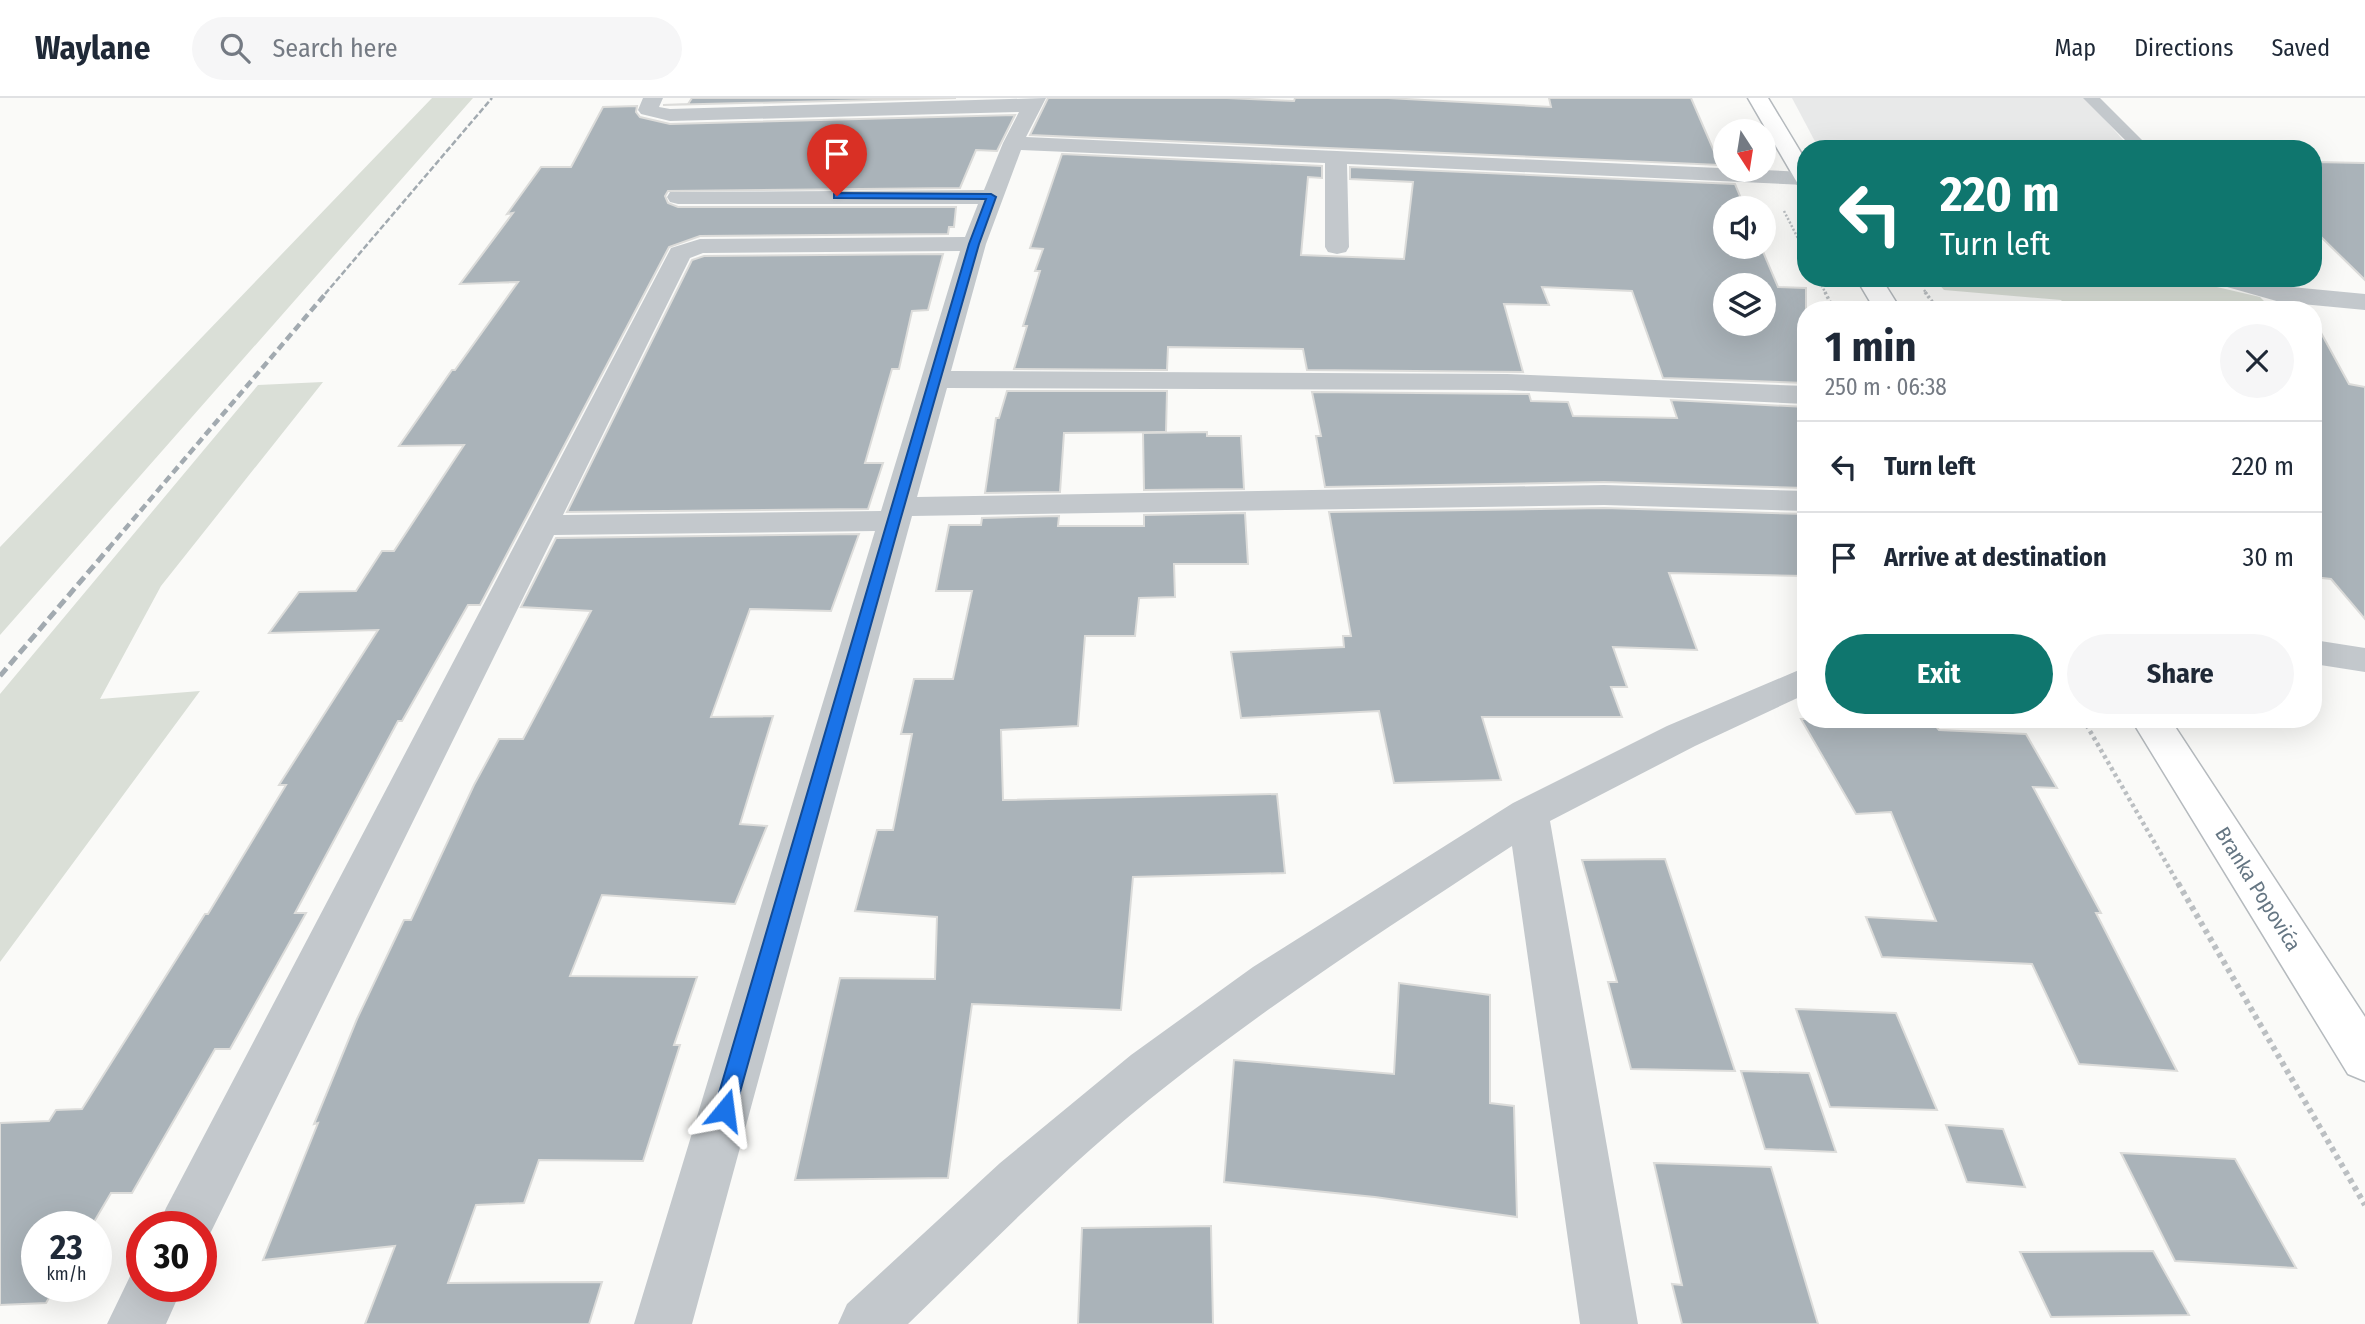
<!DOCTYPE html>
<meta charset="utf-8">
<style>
body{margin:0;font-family:"Fira Sans Condensed",sans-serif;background:#f6f6f7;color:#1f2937;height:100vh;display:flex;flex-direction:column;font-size:26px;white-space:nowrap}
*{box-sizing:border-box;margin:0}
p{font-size:23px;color:#747a83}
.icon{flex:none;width:38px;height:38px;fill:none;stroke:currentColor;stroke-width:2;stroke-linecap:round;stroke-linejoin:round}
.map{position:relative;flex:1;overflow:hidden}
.panel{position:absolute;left:1797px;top:203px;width:525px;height:427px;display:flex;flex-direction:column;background:#fff;border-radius:28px;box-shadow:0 7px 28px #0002}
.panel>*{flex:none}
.hud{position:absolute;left:1797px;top:42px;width:525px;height:147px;border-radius:28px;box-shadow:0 7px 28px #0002;background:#0f766e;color:#fff;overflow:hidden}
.needle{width:46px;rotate:168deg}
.fabs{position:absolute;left:1713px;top:21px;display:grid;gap:14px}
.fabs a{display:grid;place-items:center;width:63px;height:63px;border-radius:50%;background:#fff;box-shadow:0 7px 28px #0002;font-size:35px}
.speed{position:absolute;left:21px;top:1113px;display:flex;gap:14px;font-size:35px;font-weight:700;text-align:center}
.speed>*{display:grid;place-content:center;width:91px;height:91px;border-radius:50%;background:#fff;box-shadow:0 7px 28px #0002;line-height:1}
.speed small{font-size:18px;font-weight:400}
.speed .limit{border:10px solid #d22;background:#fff;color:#111}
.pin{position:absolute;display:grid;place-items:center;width:60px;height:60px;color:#fff;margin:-72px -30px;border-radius:50% 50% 50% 0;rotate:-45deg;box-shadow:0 0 7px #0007}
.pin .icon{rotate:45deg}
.me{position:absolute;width:77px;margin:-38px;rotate:16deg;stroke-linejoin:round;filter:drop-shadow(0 0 5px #0008)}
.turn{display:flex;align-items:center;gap:24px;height:147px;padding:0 28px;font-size:32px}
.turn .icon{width:91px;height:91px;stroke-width:2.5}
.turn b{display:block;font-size:49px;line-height:60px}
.round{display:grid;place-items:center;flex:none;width:74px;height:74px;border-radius:37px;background:#f6f6f7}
.summary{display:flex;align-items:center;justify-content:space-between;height:119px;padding:0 28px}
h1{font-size:42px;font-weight:700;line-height:52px}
.action{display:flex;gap:14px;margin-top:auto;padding:14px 28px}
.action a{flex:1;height:80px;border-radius:42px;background:#0f766e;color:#fff;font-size:28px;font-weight:700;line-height:80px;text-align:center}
.action a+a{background:#f6f6f7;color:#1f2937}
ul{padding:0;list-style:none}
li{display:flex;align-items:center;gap:21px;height:91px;padding:0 28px;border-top:2px solid #e0e1e3}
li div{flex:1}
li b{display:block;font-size:26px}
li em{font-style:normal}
header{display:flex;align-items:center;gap:42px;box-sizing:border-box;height:98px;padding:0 35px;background:#fff;border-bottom:2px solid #e0e1e3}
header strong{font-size:33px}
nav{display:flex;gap:38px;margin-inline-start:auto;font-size:24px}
.search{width:490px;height:63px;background:#f6f6f7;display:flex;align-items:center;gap:18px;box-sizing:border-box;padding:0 24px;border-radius:38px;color:#747a83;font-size:26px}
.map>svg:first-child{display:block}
.built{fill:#e8e9e9}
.green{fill:#dadfd7}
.building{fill:#aab3b9;stroke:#dcdcda;stroke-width:2;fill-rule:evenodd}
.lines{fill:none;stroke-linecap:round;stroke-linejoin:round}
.primary-casing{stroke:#b5babe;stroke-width:3}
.path-far3{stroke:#bbbfc2;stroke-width:2.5;stroke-dasharray:2 2;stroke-linecap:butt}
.path-far2{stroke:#bbbfc2;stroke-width:3.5;stroke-dasharray:2.5 2.5;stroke-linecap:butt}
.path-far1{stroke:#bbbfc2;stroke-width:4.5;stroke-dasharray:3.5 3.5;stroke-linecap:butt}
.path{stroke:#bbbfc2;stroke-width:6;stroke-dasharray:4.5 4.5;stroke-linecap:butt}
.service{fill:#c3c8cc;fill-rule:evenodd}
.minor{fill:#c3c8cc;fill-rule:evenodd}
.primary{fill:#fff;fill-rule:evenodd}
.rail-far2{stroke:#a2aab0;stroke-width:2.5;stroke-dasharray:6 2.5;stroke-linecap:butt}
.rail-far1{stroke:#a2aab0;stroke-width:4.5;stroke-dasharray:8 4.5;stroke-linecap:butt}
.rail{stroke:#a2aab0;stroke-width:5;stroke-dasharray:10 5;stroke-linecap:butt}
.route{fill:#1a73e8;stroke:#114b97;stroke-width:2}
.labels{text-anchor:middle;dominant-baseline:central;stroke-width:7;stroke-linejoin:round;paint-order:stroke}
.street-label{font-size:21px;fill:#657683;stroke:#fff}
</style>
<header>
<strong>Waylane</strong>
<div class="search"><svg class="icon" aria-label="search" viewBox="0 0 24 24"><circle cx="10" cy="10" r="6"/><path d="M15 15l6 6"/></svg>Search here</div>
<nav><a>Map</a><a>Directions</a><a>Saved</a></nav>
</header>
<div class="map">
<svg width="2365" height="1226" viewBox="0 0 2365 1226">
<rect width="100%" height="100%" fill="#fafaf8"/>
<path class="built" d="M1792 0H2086L2131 51H1819Z"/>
<path class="green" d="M432 0H473L0 537V449Z
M1933 180H2178L2260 199 2273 212H2069L2061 202 1944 192Z
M323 284 161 488 100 601 200 593 0 864V596L258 287Z"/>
<path class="building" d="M692 0H956L663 7 688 6Z
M1048 0H1227L1294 3 1295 0H1388L1551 9 1549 0H1691L1720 67 1030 37Z
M637 8 636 14 640 19 670 26 1015 17 997 53 976 52 960 90 668 93 665 98 668 105 678 109H956L954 129H949L948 136 700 138 669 149 480 507H468L402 623H398L295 815H306L230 951H215L132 1095H111L91 1129H37V1188H56L46 1205 0 1207V1025L49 1023 56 1012 82 1011 205 816H208L286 687H279L378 532 269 535 299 494 356 493 382 453H394L464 347 399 348 452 272H455L518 184 460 186 513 115 507 116 541 69H571L603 9Z
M1062 56 1322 68V80L1308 79 1301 157 1404 161 1413 84 1350 81V69L1735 86 1745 110H1726V149H1761L1778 189 1806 190V285L1663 280 1632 193 1542 189 1549 207 1504 206 1523 274 1307 272 1303 251 1168 249 1167 272 1014 271 1027 228H1023L1040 173H1035L1043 151 1030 150ZM1726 187H1764V226H1726Z
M2314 64 2365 65V182L2314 132Z
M943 156 928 212 912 213 899 271H892L865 365H883L868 411 567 414 692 162 704 158Z
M2314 222 2349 286 2365 289V521L2331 481 2314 479Z
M1007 293H1167L1166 334 1064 335 1060 394 985 395 996 320H999Z
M1312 294 1529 296 1531 303 1568 304 1573 318 1677 320 1671 302 1806 309V390L1604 384 1325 389 1316 338H1321Z
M1207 334V338H1241L1244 391 1144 392 1143 335Z
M1604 410 1806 416V478L1669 475 1697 552 1613 549 1627 589H1611L1622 619H1482L1501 682 1394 685 1379 613 1241 620 1231 554 1344 549 1343 538H1351L1329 414Z
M1245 415 1248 466H1174L1175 499 1139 500 1135 538H1085L1078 628 1001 632 1003 702 1277 696 1285 775 1133 779 1121 912 972 906 948 1080 795 1082 840 880 935 881 937 819 855 813 877 732H893L912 636H901L914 581H953L972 493H936L949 427H981L982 420 1059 418 1058 428H1144V417Z
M859 436 831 513 750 511 711 619 773 618 740 726 767 728 735 806 602 797 570 878 697 879 674 947H680L643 1063 539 1062 524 1105 476 1107 448 1185 602 1184 589 1226H365L395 1148 263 1162 318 1025 314 1026 357 921 404 822H411L474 687 499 641H523L591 513 521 509 556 440Z
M1801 621H1930L1939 632 2026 636 2057 690 2033 689 2101 815H2096L2177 973 2079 966 2032 866 1882 859 1866 819 1936 823 1891 714 1856 716Z
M1665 761 1735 973 1631 971 1608 884H1617L1582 762Z
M1399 885 1490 897V1005L1514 1008 1517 1119 1375 1099 1224 1084 1234 962 1394 976Z
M1796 911 1896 915 1937 1012 1830 1009Z
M1741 973 1809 975 1836 1054 1765 1051Z
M1946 1027 2003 1031 2025 1089 1967 1084Z
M2121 1055 2235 1061 2296 1170 2175 1163Z
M1654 1065 1771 1069 1818 1226H1682L1672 1186 1682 1187Z
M1211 1128 1213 1226H1078L1082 1130Z
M2153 1153 2189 1217 2051 1219 2020 1154Z"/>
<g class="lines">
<g class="primary-casing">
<path id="primary" d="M1748 0H1768L1806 63V88L1798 86 1795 81Z
M1856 180H1881L1901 212H1875Z
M2131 621H2170L2365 919V983L2348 976Z"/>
</g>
<path class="path-far3" d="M1784 113 1806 156
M1818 180 1826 196
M1924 192 1927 196"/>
<path class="path-far2" d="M1825 194 1834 212
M1925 194 1938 212"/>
<path class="path-far1" d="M2083 621 2179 787"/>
<path class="path" d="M2178 785 2365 1107"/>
<path class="service" d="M2083 0H2100L2151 51H2134Z"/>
<path class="minor" d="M643 0H663L659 9 670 11 1046 0 1026 39 1806 74 1805 87 1347 66 1349 149 1346 154 1337 156 1328 154 1325 149V65L1021 52 986 146 951 273 1507 276 1806 288V306L1507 292 947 290 917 399 1604 387 1806 393V413L1604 407 912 418 692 1226H634L875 433 554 437 204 1148 201 1149V1129H158L166 1110 671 150 700 141 965 139 978 106H678L670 104 667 99 670 94 984 92 1003 45 1019 14 670 23 641 16 638 12ZM960 153 881 413 563 417 690 160 703 155Z
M2210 180H2251L2281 188 2365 196V212L2280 204 2213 185Z
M2314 542 2365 550V574L2314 566Z
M1806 569V596L1695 648 1550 723 1638 1226H1580L1512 748C1395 825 1278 900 1169 986 1076 1058 993 1144 908 1226H838L847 1206 1000 1065 1131 957 1253 869 1513 705 1667 628Z
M142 1165V1188H183L166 1226H107L135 1168Z"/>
<use href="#primary" class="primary"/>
<path class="rail-far2" d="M325 196 492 0"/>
<path class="rail-far1" d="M108 451 327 194"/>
<path class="rail" d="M0 578 109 450"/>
</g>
<path class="route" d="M837 95 991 96 996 99 979 146 900 423 735 1012 732 1019 725 1021 717 1019 714 1012 969 146 986 101 834 100V96Z"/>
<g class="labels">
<g class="street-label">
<text transform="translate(2258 791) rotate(58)">Branka Popovića</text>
</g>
</g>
</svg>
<div class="fabs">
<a><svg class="needle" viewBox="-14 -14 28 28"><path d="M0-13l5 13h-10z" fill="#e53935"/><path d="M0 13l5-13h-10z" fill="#747a83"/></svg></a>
<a><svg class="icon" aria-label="sound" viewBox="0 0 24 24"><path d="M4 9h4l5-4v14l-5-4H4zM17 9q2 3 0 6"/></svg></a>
<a><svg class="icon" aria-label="layers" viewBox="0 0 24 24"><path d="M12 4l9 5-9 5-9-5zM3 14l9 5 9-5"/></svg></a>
</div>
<div class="speed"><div>23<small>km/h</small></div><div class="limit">30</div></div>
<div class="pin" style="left:837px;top:98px;background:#d93025"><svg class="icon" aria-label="arrive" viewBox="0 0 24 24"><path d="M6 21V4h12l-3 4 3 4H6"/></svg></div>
<svg class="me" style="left:725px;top:1012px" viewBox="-20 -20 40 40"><path d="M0-17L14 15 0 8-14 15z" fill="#1a73e8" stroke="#fff" stroke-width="4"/></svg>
<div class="hud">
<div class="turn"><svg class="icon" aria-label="left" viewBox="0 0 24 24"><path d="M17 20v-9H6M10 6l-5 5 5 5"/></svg><div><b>220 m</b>Turn left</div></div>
</div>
<section class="panel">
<div class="summary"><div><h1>1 min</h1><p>250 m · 06:38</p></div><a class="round"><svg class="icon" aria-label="close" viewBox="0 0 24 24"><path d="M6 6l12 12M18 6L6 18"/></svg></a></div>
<ul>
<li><svg class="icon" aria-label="left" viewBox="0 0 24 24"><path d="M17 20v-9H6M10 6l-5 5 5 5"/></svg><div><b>Turn left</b></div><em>220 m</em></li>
<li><svg class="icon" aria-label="arrive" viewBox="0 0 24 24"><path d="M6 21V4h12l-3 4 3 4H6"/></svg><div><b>Arrive at destination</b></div><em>30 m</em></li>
</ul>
<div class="action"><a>Exit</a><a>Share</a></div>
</section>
</div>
